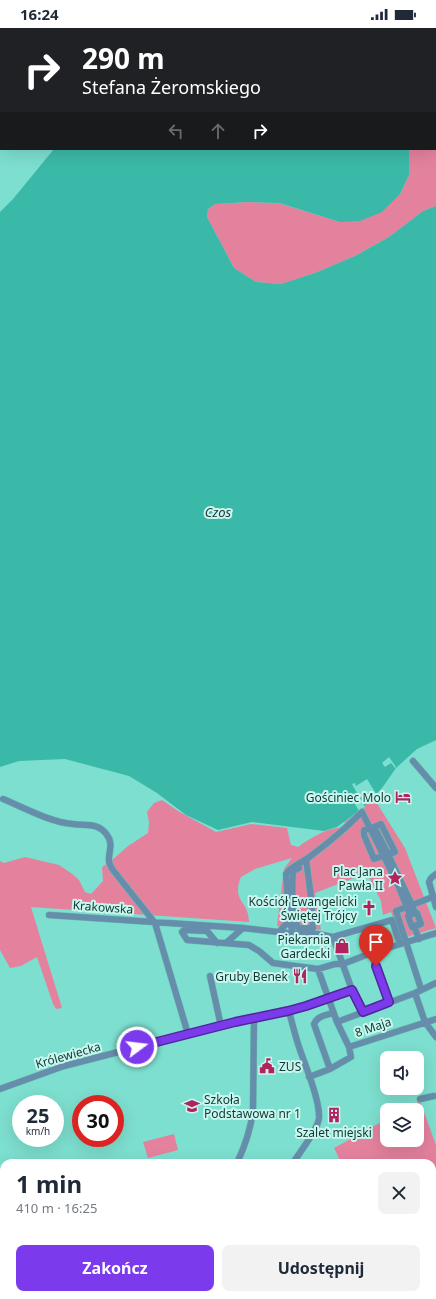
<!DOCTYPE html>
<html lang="pl">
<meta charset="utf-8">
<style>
body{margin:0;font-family:"Noto Sans",sans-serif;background:#f2f2f3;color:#1f2937;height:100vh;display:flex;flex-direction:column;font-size:15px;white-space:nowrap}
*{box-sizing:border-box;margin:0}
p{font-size:13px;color:#747a83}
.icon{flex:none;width:22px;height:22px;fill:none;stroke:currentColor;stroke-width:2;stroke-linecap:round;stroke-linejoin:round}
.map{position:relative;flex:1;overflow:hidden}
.details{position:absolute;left:0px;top:1131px;width:436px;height:140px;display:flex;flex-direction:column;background:#fff;border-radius:12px 12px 0 0;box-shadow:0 4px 16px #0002}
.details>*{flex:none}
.top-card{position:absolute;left:0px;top:0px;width:436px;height:122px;box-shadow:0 4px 16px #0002;background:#202124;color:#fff;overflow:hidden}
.buttons{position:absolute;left:380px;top:1023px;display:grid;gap:8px}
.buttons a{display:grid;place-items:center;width:44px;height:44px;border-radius:8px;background:#fff;box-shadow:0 4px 16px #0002;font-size:20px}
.speed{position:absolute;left:12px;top:1067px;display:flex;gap:8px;font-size:20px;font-weight:700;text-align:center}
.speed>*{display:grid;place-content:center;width:52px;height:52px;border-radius:50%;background:#fff;box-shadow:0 4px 16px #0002;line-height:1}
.speed small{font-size:10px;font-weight:400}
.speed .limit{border:6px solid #d22;background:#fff;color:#111}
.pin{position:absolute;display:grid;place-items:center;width:34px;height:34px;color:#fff;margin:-41px -17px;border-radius:50% 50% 50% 0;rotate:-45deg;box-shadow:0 0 4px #0007}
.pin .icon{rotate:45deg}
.me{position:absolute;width:44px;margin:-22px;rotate:75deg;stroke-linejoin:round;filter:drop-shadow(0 0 3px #0008)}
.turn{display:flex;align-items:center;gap:14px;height:84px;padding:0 16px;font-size:18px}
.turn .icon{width:52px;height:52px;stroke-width:2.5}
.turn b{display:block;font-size:28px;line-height:34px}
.lanes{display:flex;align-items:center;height:38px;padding:0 16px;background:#0003;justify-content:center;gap:20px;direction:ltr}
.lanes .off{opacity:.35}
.round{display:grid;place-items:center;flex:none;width:42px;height:42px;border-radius:8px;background:#f2f2f3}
.summary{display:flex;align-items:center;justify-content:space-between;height:68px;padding:0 16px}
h1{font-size:24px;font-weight:700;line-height:30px}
.action{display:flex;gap:8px;margin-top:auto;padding:8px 16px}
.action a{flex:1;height:46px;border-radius:8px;background:#7c3aed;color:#fff;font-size:16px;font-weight:700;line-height:46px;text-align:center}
.action a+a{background:#f2f2f3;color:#1f2937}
.status{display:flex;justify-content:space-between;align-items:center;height:28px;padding:0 20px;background:#fff;direction:ltr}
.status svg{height:11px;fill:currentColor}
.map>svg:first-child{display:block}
.green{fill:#e4829e}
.water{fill:#3bb9a8}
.pier{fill:#7ddfcf}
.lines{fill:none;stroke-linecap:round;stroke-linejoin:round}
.minor-casing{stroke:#65bbad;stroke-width:7}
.minor{stroke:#668dab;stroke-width:6}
.route-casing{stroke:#51269a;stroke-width:10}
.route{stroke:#7c3aed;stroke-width:7}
.labels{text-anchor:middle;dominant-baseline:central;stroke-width:4;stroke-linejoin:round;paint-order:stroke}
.poi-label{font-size:12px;fill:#0f3a34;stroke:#c9f6ee;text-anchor:end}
.street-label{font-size:12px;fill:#0f3a34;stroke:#c9f6ee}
.water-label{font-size:13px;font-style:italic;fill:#213b37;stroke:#c9f6ee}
</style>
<div class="status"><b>16:24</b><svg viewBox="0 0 49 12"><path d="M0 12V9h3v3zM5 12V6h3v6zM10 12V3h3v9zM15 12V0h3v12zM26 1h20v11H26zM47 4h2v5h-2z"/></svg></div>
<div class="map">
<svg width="436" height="1271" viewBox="0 0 436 1271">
<rect width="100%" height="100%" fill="#7ddfcf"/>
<path class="green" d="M436 73V178L423 183 389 209 355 228 315 245 282 256 256 254 234 240 207 189 208 181 215 176 247 174 278 175 340 194 400 166 409 147V121H435Z
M373 769 405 820 436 900 400 911 391 884 383 887 381 873 367 845 315 865 321 902 277 898 284 841 292 830 255 841 241 849C231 874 249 872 249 894L31 879 62 980 56 981 53 976 37 929 21 938 10 940 0 922V833L4 835 25 829 59 837 71 845 79 852 85 864 91 866 103 853 102 839 111 833 128 818 148 805 149 794 147 784 154 775 162 772 178 783 216 804 251 796 287 800 291 817 298 819C312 809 331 797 349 800L344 794 364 779Z
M420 1073 436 1117V1183L432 1184V1135H332L339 1130 334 1120 387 1091V1112H417V1082H403Z
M174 1106 178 1122 148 1130 143 1114Z"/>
<path class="water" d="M52 0H436V73L435 74V1H51Z
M54 121H409V147L400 166 382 184 360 193 340 194 279 175 247 174 215 176 208 181 207 189 234 240 256 254 281 256 315 245 355 228 389 209 423 183 436 178V712L417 721 396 740 382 760 364 779 337 799 324 803 252 794 218 802 186 787 157 765 129 748 65 731 19 733 0 739V184L13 171Z"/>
<path class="pier" d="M389 729 396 739 395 740 391 735 385 739 382 735Z
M367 751 378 769 375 770 371 763 360 770 365 779 359 783 352 771 358 767 352 756 355 755 356 758Z"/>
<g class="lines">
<g class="minor-casing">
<path id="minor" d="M413 733 436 760
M3 771C25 780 49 794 73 796 86 798 98 794 107 807 114 816 108 824 109 834 110 836 111 840 113 842L155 895 188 1006
M374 799 381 796 395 824 388 826 412 877 415 885 410 887
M374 799 388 826 374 831 364 807V802Z
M299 840 293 843C292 859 292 885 298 900H313L311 869 306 831
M436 846 431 850 429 854 436 879
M49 887 243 900 296 906H318L333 909
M289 889 293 906
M414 898 421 896 417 885H415
M279 904 287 895 289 889 286 846C290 839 301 835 308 830 327 816 345 801 362 784L398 857 410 887 408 888 412 899 414 898 419 911
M333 909 392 892 400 916
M333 909 352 962 363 984
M217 915 207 903 184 902 182 904 187 912 249 917 259 923 273 935 318 941 335 936H343L371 925 436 905
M226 915 243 900
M371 925 389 974
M318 941 337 994 415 965 436 955
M210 948 221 998
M421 961 396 883 430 870
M415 965 425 994 436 1009
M289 983C292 995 295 1007 299 1019 305 1037 320 1072 319 1090 318 1101 300 1124 293 1135
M349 1019 436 991
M330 1041 314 996C317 988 326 987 333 985
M309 1049 330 1041 351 1029 349 1019 337 994
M0 1061 64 1038 235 994 289 983 306 978 352 962
M420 1071 434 1068
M237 1135C245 1118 251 1100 253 1082L254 991
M432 1219 436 1218
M432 1252 436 1248
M227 1267 230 1271
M300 1267 302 1271
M247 1271 259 1267
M417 1271 418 1267"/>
</g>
<use href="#minor" class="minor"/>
</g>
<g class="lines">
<g class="route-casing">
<path id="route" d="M137 1019 235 994 288 983 306 978 352 962 363 984 389 974 376 938"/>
</g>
<use href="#route" class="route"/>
</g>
<defs>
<g id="hotel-bare" transform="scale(1.2)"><path d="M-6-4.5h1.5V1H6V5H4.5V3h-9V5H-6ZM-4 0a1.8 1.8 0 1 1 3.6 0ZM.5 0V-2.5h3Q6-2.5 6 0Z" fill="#b0235c" stroke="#c9f6ee" stroke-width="2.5" paint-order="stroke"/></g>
<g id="sight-bare" transform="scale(1.2)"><path d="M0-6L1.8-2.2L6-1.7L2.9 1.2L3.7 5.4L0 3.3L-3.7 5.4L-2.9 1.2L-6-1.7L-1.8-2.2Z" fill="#b0235c" stroke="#c9f6ee" stroke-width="2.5" paint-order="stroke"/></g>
<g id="church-bare" transform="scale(1.2)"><path d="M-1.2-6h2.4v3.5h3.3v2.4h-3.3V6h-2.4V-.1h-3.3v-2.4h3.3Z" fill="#b0235c" stroke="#c9f6ee" stroke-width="2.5" paint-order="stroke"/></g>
<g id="shop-bare" transform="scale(1.2)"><path d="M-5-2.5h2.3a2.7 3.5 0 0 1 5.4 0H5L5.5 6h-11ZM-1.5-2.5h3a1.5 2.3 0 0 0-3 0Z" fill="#b0235c" stroke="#c9f6ee" stroke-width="2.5" paint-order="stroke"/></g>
<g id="restaurant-bare" transform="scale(1.2)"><path d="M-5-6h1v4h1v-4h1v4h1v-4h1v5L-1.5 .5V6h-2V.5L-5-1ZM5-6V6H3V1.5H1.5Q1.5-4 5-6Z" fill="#b0235c" stroke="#c9f6ee" stroke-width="2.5" paint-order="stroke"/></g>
<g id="civic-bare" transform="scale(1.2)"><path d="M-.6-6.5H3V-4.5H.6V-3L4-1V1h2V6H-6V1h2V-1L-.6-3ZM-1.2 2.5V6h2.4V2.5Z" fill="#b0235c" stroke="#c9f6ee" stroke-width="2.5" paint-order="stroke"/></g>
<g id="school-bare" transform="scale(1.2)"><path d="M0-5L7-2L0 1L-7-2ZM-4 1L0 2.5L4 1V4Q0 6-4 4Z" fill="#b0235c" stroke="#c9f6ee" stroke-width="2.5" paint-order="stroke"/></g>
<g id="building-bare" transform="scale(1.2)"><path d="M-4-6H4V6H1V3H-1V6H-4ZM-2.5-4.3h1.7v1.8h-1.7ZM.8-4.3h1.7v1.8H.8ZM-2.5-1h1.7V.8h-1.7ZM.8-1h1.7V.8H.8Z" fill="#b0235c" stroke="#c9f6ee" stroke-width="2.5" paint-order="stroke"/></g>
</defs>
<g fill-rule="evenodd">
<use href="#hotel-bare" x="403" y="769"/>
<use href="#sight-bare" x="395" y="850"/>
<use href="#church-bare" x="369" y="880"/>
<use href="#shop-bare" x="342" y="918"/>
<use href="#restaurant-bare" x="300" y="948"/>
<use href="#civic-bare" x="267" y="1038"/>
<use href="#school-bare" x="192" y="1078"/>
<use href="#building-bare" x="334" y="1087"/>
</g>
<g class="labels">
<g class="poi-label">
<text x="391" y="769">Gościniec Molo</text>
<text x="383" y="843">Plac Jana<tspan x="383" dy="14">Pawła II</tspan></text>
<text x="357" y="873">Kościół Ewangelicki<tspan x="357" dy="14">Świętej Trójcy</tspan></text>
<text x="330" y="911">Piekarnia<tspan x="330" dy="14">Gardecki</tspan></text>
<text x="288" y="948">Gruby Benek</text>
<text x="279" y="1038" text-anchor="start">ZUS</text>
<text x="204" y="1071" text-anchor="start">Szkoła<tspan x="204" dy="14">Podstawowa nr 1</tspan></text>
<text x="334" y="1104" text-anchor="middle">Szalet miejski</text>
</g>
<g class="street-label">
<text transform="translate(103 879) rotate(4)">Krakowska</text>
<text transform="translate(373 999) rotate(-19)">8 Maja</text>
<text transform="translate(68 1027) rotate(-16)">Królewiecka</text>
</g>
<g class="water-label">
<text x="218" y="484">Czos</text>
</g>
</g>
</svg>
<div class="buttons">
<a><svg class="icon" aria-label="sound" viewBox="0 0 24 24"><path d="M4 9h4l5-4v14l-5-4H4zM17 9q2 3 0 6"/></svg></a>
<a><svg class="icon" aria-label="layers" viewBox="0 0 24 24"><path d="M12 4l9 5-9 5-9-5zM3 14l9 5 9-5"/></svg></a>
</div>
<div class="speed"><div>25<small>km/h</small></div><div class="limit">30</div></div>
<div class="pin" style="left:376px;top:938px;background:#d93025"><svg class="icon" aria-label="arrive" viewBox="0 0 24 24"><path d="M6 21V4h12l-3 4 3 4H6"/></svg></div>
<svg class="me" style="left:137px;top:1019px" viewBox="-20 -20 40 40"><circle r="17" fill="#7c3aed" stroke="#fff" stroke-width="3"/><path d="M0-11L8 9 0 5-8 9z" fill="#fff"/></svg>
<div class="top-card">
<div class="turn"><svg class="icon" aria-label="right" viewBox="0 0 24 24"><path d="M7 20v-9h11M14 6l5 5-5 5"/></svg><div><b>290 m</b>Stefana Żeromskiego</div></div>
<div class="lanes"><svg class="icon off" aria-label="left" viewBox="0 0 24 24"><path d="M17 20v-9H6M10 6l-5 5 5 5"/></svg><svg class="icon off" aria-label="ahead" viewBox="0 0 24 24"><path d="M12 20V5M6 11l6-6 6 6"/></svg><svg class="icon" aria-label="right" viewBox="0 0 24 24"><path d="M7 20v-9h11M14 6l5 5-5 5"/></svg></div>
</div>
<section class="details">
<div class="summary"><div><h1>1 min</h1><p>410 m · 16:25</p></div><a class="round"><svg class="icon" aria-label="close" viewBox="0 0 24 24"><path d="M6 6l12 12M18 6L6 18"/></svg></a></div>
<div class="action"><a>Zakończ</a><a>Udostępnij</a></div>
</section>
</div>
